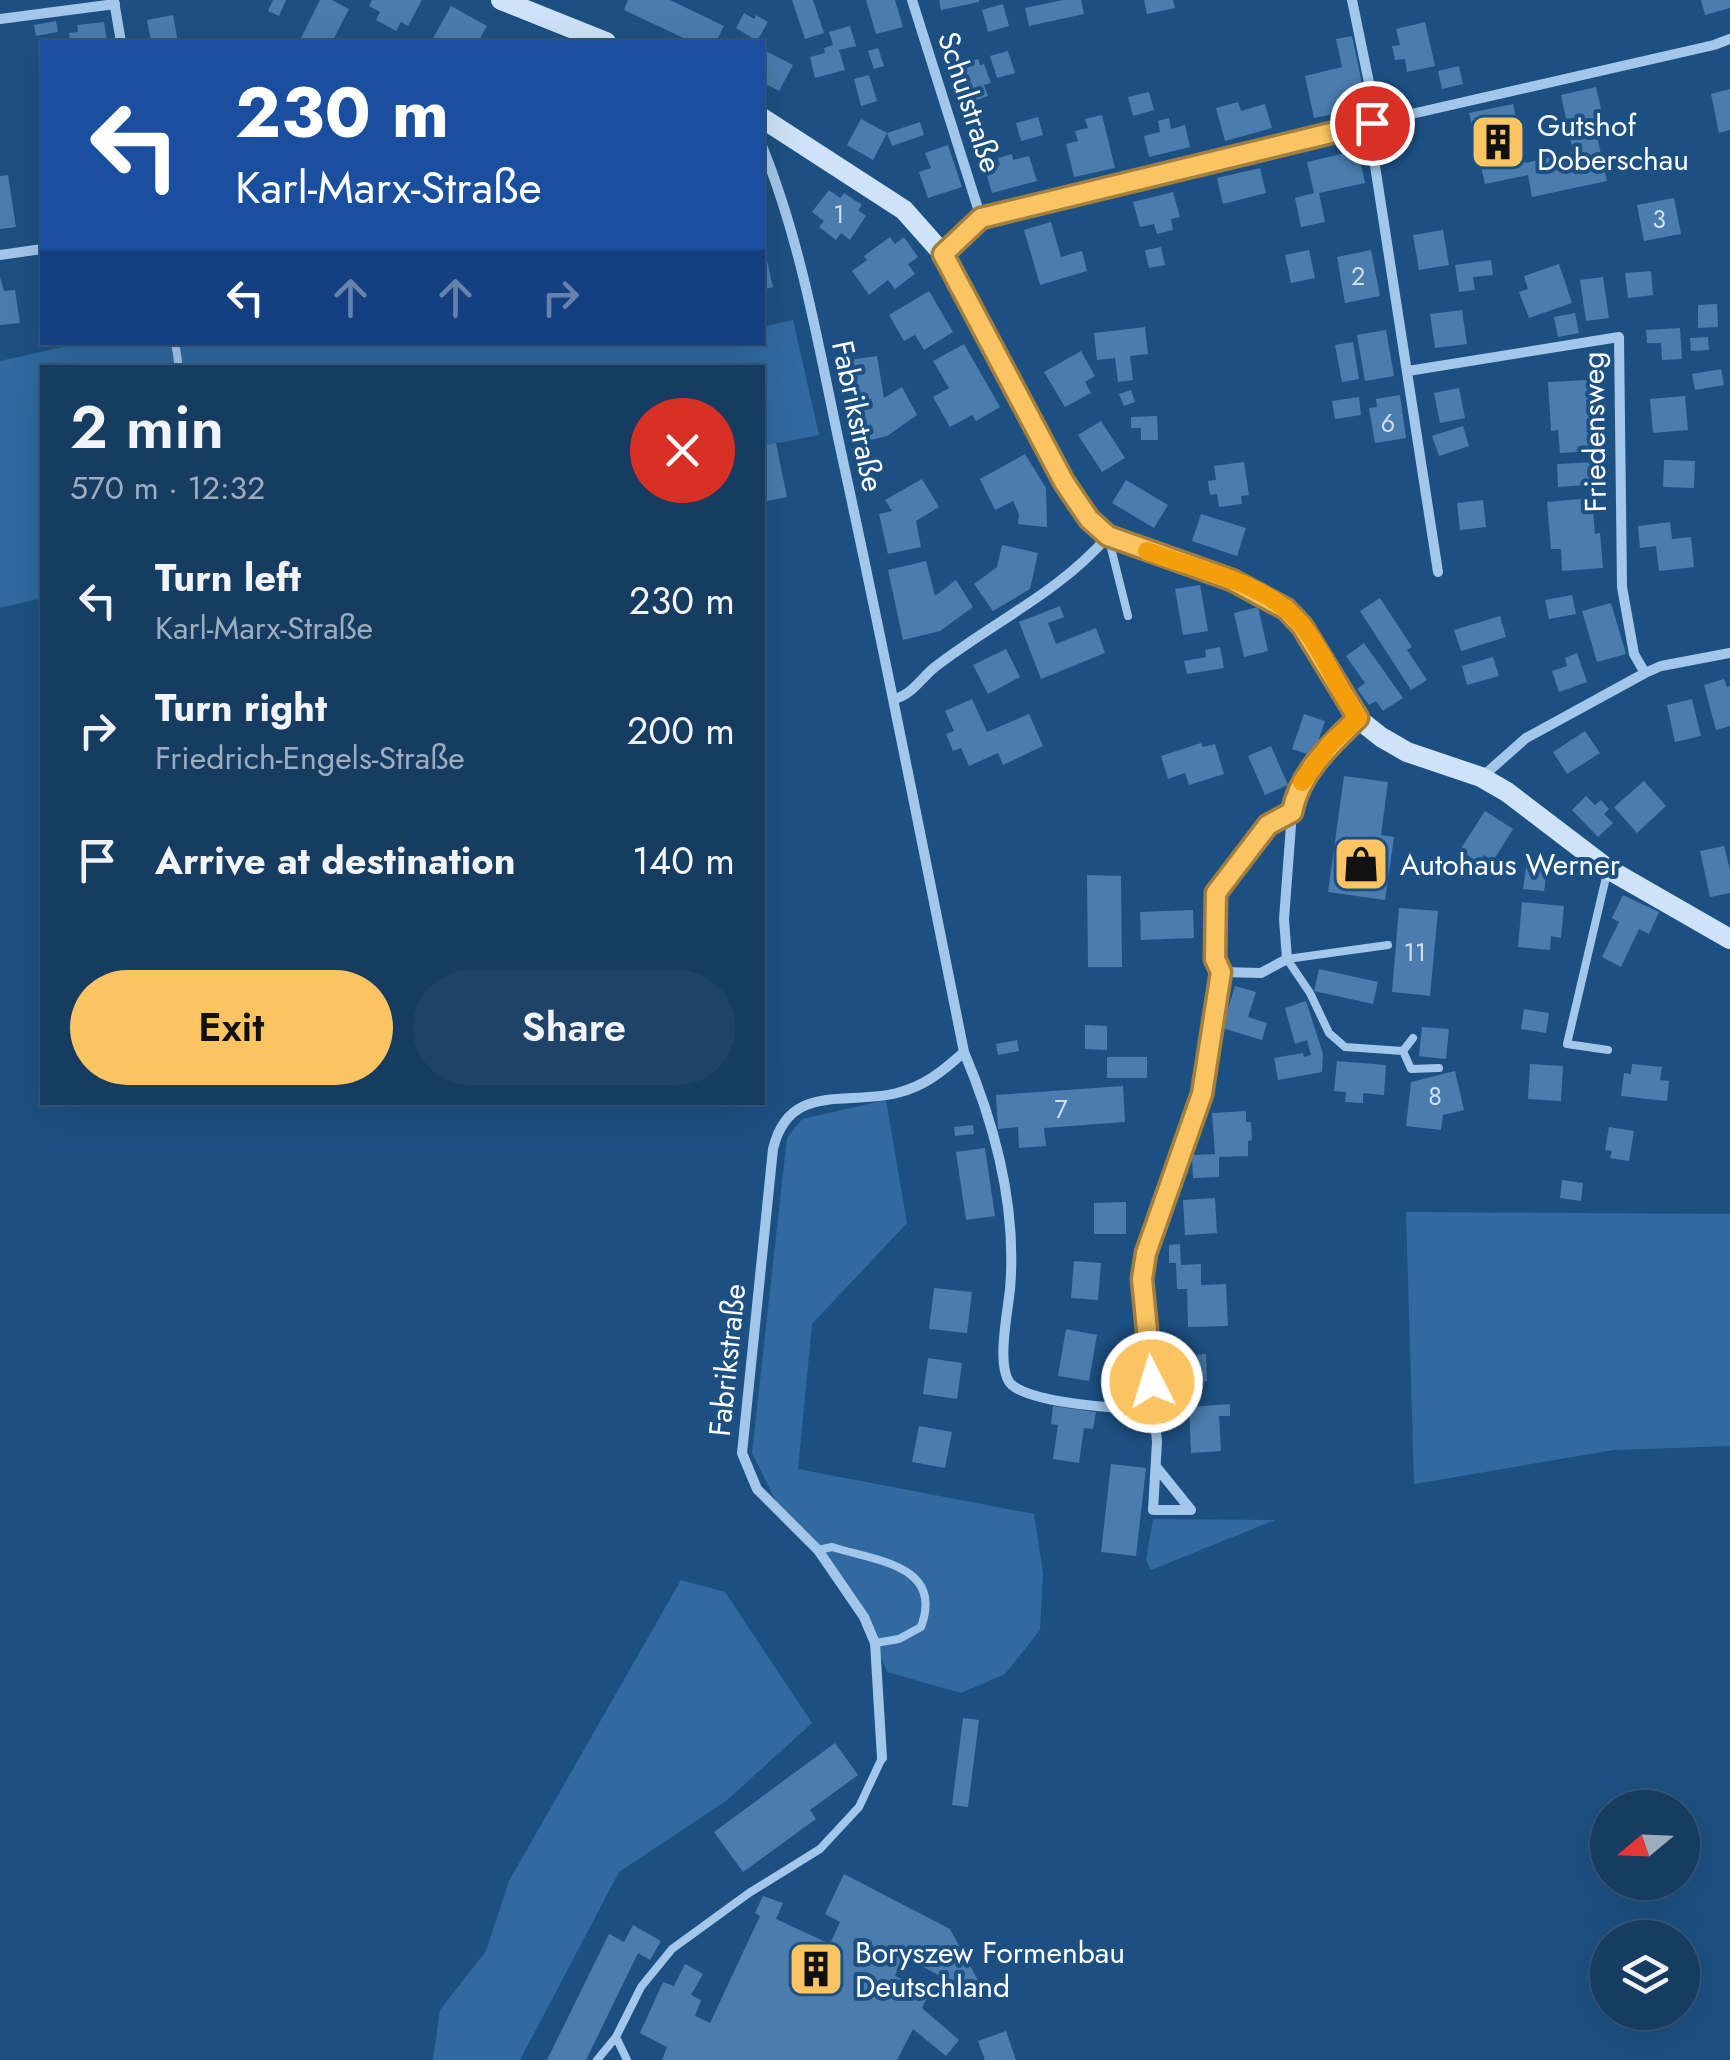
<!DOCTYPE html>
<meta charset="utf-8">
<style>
body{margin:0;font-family:Jost,sans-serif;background:#1f4368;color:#f1f3f6;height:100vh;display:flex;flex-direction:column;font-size:38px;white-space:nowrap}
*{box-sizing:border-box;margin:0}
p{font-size:32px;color:#9eadbe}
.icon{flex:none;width:55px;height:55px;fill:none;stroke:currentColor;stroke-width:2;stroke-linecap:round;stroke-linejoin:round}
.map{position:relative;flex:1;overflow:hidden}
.details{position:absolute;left:40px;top:365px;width:725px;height:740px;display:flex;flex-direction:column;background:#163c62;border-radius:0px;box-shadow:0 10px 40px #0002,0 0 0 2px #355677}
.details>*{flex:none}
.hud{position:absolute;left:40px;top:40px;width:725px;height:305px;border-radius:0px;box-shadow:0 10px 40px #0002,0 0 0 2px #355677;background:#1a4fa0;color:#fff;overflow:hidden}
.needle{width:65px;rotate:251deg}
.fabs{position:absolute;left:1590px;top:1790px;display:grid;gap:20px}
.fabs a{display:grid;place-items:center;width:110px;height:110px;border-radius:50%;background:#163c62;box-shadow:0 10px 40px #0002,0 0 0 2px #355677;font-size:50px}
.pin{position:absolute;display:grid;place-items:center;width:85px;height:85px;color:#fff;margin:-42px;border:5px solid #fff;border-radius:50%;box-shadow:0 2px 10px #0007}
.me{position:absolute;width:110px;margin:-55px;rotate:355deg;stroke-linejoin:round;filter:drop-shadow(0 0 8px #0008)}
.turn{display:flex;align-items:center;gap:35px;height:210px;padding:0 30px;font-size:45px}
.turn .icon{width:130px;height:130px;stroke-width:2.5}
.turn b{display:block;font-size:70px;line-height:85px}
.lanes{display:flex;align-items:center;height:95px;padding:0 30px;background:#0003;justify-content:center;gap:50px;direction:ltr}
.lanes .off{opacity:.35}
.round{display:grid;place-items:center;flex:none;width:105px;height:105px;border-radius:52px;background:#1f4368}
.overview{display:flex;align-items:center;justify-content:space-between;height:170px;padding:0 30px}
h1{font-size:60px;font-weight:600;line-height:75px}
.action{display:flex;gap:20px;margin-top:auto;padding:20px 30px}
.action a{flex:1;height:115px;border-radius:60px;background:#f9c461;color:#111;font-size:40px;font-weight:600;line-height:115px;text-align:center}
.action a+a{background:#1f4368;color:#f1f3f6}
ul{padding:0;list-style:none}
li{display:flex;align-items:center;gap:30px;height:130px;padding:0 30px}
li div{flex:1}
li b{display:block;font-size:38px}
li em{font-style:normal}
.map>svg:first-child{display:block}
.green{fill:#306aa1}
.building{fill:#4a7cad}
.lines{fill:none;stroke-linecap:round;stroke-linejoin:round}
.lane{stroke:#a3c7ea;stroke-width:8}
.street{stroke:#a3c7ea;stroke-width:10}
.secondary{stroke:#cee3f7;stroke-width:20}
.route-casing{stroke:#a27f3f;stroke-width:25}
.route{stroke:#f9c461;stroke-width:18}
.slow{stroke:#f59e0b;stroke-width:18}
.labels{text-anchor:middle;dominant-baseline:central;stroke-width:8;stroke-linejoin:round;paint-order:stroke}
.number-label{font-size:25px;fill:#d2deea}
.street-label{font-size:30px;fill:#fff;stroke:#1d5082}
.poi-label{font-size:30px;fill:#fff;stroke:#1d5082;text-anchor:start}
</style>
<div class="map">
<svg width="1730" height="2060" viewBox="0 0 1730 2060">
<rect width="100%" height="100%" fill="#1d5082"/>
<path class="green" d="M793 320 819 435 763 446 762 368H42V598L0 608V361L85 342H762L763 327Z
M886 1100 907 1223 812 1324 798 1469 1034 1514 1043 1573 1040 1630 1005 1674 961 1693 887 1672 864 1617 818 1550 783 1515 752 1453 787 1138 802 1119Z
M1406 1212 1730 1214V1446L1614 1450 1414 1484Z
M1153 1519 1275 1520 1151 1570 1146 1560Z
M681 1580 725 1592 812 1723 726 1801 619 1872 520 2060H433L440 2010 486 1951 509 1881Z"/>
<path class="building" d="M273 0H286L279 16 268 11Z
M320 0H332L349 9 332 42H299Z
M372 0H422L408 26 401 22 396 31 376 20 380 12 369 6Z
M628 0H670L724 26 716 42H692L624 10Z
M792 0H813L824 33 805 39Z
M866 0H895L903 27 876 34Z
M939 0H979V2L941 10Z
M1063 0H1081L1084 14 1029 26 1025 8Z
M1144 0H1173L1175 8 1147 14Z
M1701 0H1730V8L1705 15Z
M1003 4 1009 26 988 32 982 10Z
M451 6 487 26 478 42 432 40Z
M744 13 754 19 756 15 768 22 757 41 736 28Z
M173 15 178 42H151L147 20Z
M56 21 58 32 36 36 34 25Z
M104 22 107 42H70L69 33 78 32 77 25Z
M1425 22 1435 66 1407 72 1405 59 1395 60 1392 46 1400 45 1396 29Z
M850 26 856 46 839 50 845 70 815 78 810 57 825 53 824 48 833 45 829 32Z
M1352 36 1367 107 1314 118 1305 76 1342 67 1336 39Z
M878 48 884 66 874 69 868 51Z
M762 49 793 65 779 91 762 82Z
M1008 51 1015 73 997 78 990 56Z
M978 59 980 65 984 64 991 83 984 85 988 96 966 104 954 67Z
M1459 66 1463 84 1442 89 1438 71Z
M869 75 877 101 861 106 854 79Z
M1596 87 1606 130 1596 132 1607 181 1532 197 1528 175 1485 184 1469 113 1513 104 1525 163 1573 152 1561 95Z
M1730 89V130L1719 133 1711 94Z
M1149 92 1154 110 1133 116 1128 97Z
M1238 102 1241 111 1265 104 1272 128 1225 141 1216 108Z
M1102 115 1115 168 1074 177 1066 144 1078 141 1075 131 1088 128 1085 119Z
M1038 117 1043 135 1021 141 1016 123Z
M1169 118 1171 129 1185 125 1190 147 1149 157 1144 136 1160 132 1158 121Z
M861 119 887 133 873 160 847 145Z
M920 122 924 135 892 146 887 133Z
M948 145 962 187 928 198 919 172 931 168 925 153Z
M1358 150 1365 183 1319 193 1325 222 1301 227 1295 198 1314 193 1307 162Z
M1012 154 1013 160 1029 156 1037 181 992 193 985 169 1000 165 998 158Z
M1260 168 1266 193 1223 204 1217 178Z
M8 175 16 227 0 229V176Z
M829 190 840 198 844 193 862 205 858 210 866 216 850 240 841 233 836 240 819 227 824 221 812 212Z
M1173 192 1180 217 1171 219 1173 230 1157 234 1154 224 1140 227 1133 202Z
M1674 198 1681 234 1644 241 1637 205Z
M1051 222 1061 257 1082 251 1087 271 1040 285 1024 230Z
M1443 230 1449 265 1419 270 1413 235Z
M890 237 895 244 904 237 918 257 908 264 915 274 895 289 888 280 869 295 852 271 867 260 864 256Z
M764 247 773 287 762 290V248Z
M1161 247 1165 265 1149 268 1145 250Z
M1309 250 1315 278 1291 283 1285 255Z
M1371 250 1380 296 1345 303 1337 257Z
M1491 260 1493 275 1473 277 1475 290 1459 292 1455 265Z
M1559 264 1572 303 1529 318 1519 292 1528 289 1524 276Z
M1651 271 1653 295 1628 298 1625 273Z
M0 277 4 291 15 290 20 323 0 325Z
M1603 277 1609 318 1586 321 1580 280Z
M929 291 953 332 924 350 915 335 904 341 889 315Z
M1717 304 1718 327 1698 328V305Z
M1462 310 1467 344 1435 348 1430 314Z
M1575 313 1579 333 1558 337 1554 317Z
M1145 327 1148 354 1130 356 1133 380 1118 382 1115 358 1097 360 1094 333Z
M1680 328 1682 359 1662 360 1661 343H1647L1646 330Z
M1386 330 1394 376 1365 381 1357 335Z
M1708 337 1709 350 1691 351 1690 338Z
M1353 342 1359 379 1342 382 1335 345Z
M964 344 1000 407 976 421 972 415 950 427 933 397 949 388 933 361Z
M1081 351 1095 376 1085 382 1091 393 1065 407 1044 372Z
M877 356 884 398 902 387 917 415 887 436 859 443 843 361Z
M1721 369 1724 385 1695 390 1692 374Z
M1588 380 1590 415H1596L1599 451 1560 453 1558 430 1551 431 1548 382Z
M1459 388 1465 418 1440 423 1434 393Z
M1131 390 1135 402 1124 406 1119 394Z
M1400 395 1406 438 1375 443 1369 408 1377 407 1376 399Z
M1685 396 1688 430 1653 433 1650 399Z
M1359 397 1361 415 1335 419 1332 401Z
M1157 416 1158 440H1141V428H1131V417Z
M1101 421 1125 458 1102 472 1078 435Z
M1463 426 1469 446 1439 456 1432 436Z
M776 443 787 497 762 502V446Z
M1025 454 1046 488 1047 527 1018 524 1019 514 1013 501 995 510 980 479Z
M1664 460 1695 461 1694 488 1663 487Z
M1244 462 1249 495 1241 496 1242 504 1219 507 1217 494 1210 495 1208 481 1216 480 1214 466Z
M1599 462 1600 484 1558 487 1557 464Z
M922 479 939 507 916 521 921 547 888 554 879 514 892 511 885 500Z
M1126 480 1168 505 1154 528 1112 503Z
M1592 498 1595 534 1600 533 1603 568 1562 571 1561 549H1551L1547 502Z
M1483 500 1486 527 1460 530 1457 503Z
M1201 514 1246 528 1237 556 1192 541Z
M1670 522 1672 539 1691 537 1694 567 1659 571 1656 546 1640 548 1638 526Z
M1002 545 1038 553 1030 589 993 611 974 584 997 567Z
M926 561 935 596 956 580 973 607 940 631 903 640 888 570Z
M1200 585 1208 631 1183 635 1175 589Z
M1572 595 1576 614 1549 619 1545 600Z
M1380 598 1412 647 1407 650 1427 680 1411 690 1360 611Z
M1611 603 1626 654 1597 662 1582 611Z
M1060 606 1064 617 1048 623 1056 644 1096 628 1105 653 1041 679 1019 622Z
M1258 607 1268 651 1244 657 1234 613Z
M1500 616 1506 637 1461 651 1454 630Z
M1364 643 1403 698 1383 711 1376 701 1369 705 1357 689 1365 683 1346 656Z
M1220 647 1224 668 1187 674 1184 661 1206 657 1205 650Z
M1006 649 1020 677 988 694 973 665Z
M1577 653 1587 682 1559 692 1552 671 1567 666 1565 658Z
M1493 657 1499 676 1467 685 1462 666Z
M1724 679 1727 687 1730 686V726L1716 730 1704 685Z
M972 699 987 732 1029 714 1043 746 1003 765 998 753 969 766 961 748 953 751 946 734 954 731 945 711Z
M1692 699 1701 736 1675 742 1667 705Z
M1304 714 1325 721 1313 756 1292 749Z
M1585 731 1600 753 1567 774 1553 752Z
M1201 743 1203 747 1215 744 1224 774 1189 785 1185 773 1168 779 1161 756Z
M1271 746 1288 785 1265 795 1248 756Z
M1344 776 1388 782 1381 835 1394 837 1385 900 1328 892Z
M1644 781 1666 806 1637 833 1614 807Z
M1586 796 1595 805 1601 800 1609 809 1604 814 1613 823 1598 837 1572 810Z
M1485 811 1513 829 1493 861 1484 855 1479 863 1460 850Z
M1724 846 1730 870V893L1710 897 1700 851Z
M1527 862 1548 865 1544 891 1523 889Z
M1087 875 1121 876 1122 967H1088Z
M1623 895 1659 912 1649 934 1639 929 1621 967 1602 957 1619 922 1612 918Z
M1522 902 1564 906 1561 938 1551 936 1550 950 1518 947Z
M1399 908 1438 911 1430 996 1392 992Z
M1193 910 1194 938 1141 940 1140 912Z
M1319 969 1378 982 1373 1004 1314 991Z
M1235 986 1256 992 1248 1017 1267 1023 1262 1040 1222 1028Z
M1306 1001 1323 1054 1322 1072 1278 1080 1274 1058 1303 1053 1304 1057 1311 1055 1307 1040 1295 1044 1285 1008Z
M1524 1009 1549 1013 1546 1033 1521 1029Z
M1085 1025 1107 1026V1050L1085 1049Z
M1422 1027 1449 1029 1446 1059 1419 1056Z
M1017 1040 1019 1051 998 1055 996 1044Z
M1107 1057H1147V1078H1107Z
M1337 1061 1386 1065 1384 1095 1363 1093V1103L1345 1102 1346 1092 1334 1091Z
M1530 1064 1563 1066 1561 1101 1528 1099Z
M1632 1064 1662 1067 1660 1080 1669 1081 1667 1101 1621 1096 1624 1073 1631 1074Z
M1455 1071 1464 1110 1443 1115 1441 1130 1406 1126 1411 1082Z
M1123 1086 1125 1122 1044 1128 1046 1146 1019 1148 1018 1127 998 1129 996 1095Z
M1246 1111V1122H1251L1252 1140 1248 1141V1156L1219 1157V1177L1193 1178 1192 1155 1215 1154 1212 1113Z
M973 1125 974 1134 955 1136 954 1127Z
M1609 1127 1634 1131 1629 1161 1610 1158 1612 1151 1605 1150Z
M985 1148 995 1216 966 1220 956 1152Z
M1562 1180 1583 1183 1581 1201 1560 1198Z
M1215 1198 1217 1233 1185 1235 1183 1200Z
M1126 1202V1234H1094V1203Z
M1180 1244 1181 1265 1201 1264V1285L1226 1284 1228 1326 1188 1327 1187 1289H1177L1176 1263H1169V1245Z
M1074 1261 1101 1263 1098 1300 1071 1298Z
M934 1288 972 1292 967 1333 929 1329Z
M1066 1329 1097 1335 1089 1381 1058 1376Z
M1206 1354 1207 1381 1176 1382 1175 1356Z
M928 1358 962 1363 957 1399 923 1394Z
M1230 1404V1416H1219L1221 1451 1191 1453 1189 1407Z
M1053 1406 1096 1412 1093 1429 1084 1428 1079 1463 1053 1459 1058 1425 1051 1424Z
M919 1426 952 1432 945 1468 912 1462Z
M1111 1464 1146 1468 1136 1556 1101 1552Z
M963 1718 979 1720 968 1807 952 1805Z
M835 1743 858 1775 810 1810 816 1819 743 1872 714 1832Z
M844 1874 950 1929 979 1982 971 1993 903 1956 895 1976 930 1991 922 2008 959 2040 946 2056 913 2029 897 2060H662L667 2047 640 2033 663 1982 674 1986 685 1964 703 1974 691 1995 701 2000 695 2016 710 2023 760 1916 755 1913 763 1896 783 1903 776 1919 830 1944 840 1922 825 1914Z
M633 1925 661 1941 650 1960 638 1953 586 2060H547L609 1934 624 1942Z
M1006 2031 1016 2060H985L978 2041Z"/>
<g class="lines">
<path class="lane" d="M175 342 179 368
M1109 540 1128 616
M1607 873 1567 1044 1608 1050
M1388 945 1287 959 1310 993 1329 1033 1345 1047 1403 1051
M1413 1038 1403 1051 1411 1069 1439 1068
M818 1550 832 1547C876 1561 944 1565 921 1627L899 1639 875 1643
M616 2037 627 2060
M597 2060 616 2037 641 1987 672 1949 749 1893 820 1849 859 1807 882 1758"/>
<path class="street" d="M912 0 981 218
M1352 0 1373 102 1371 140 1438 572
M114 1 121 42
M0 19 115 4
M762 146C804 249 821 362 845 470 887 663 925 858 964 1052 943 1071 925 1086 897 1093 845 1106 789 1082 773 1149L742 1453 757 1489 818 1550 864 1617 875 1643 882 1758
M943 254 981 218 1372 123 1714 45 1730 39
M0 255 42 249
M1408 371 1619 337 1622 587 1634 654 1645 673
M894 699C912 695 921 678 935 667 993 622 1060 592 1108 536
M1482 777 1526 738 1645 673 1661 666 1730 653
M1292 812 1284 919 1287 959 1261 973 1221 972 1215 959 1216 893 1268 825 1292 812C1299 774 1330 745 1357 718
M964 1052C995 1125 1017 1208 1010 1289 1008 1311 995 1370 1012 1385 1034 1404 1122 1409 1153 1409
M1158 1469 1191 1510
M1191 1510H1153L1157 1442 1142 1279 1146 1253 1202 1094 1221 972"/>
<path class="secondary" d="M501 0 606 42
M762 118 904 210 943 254 1063 483 1089 519 1108 536 1231 580 1286 609 1302 626 1357 718 1381 737 1407 752 1481 777 1507 792 1608 869 1730 939"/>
</g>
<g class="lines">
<g class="route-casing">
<path id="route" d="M1152 1382 1142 1279 1146 1253 1202 1094 1221 972 1215 959 1216 893 1268 825 1292 812C1299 774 1330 745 1358 718L1302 626 1286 609 1232 580 1108 536 1089 519 1064 482 943 254 981 218 1372 123"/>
</g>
<use href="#route" class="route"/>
<path class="slow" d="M1147 551C1197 570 1265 581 1301 624 1324 652 1337 688 1358 718L1330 744 1302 782"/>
</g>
<defs>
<g id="building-square" transform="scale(2.875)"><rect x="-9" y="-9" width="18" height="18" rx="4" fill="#f9c461" stroke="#1d5082"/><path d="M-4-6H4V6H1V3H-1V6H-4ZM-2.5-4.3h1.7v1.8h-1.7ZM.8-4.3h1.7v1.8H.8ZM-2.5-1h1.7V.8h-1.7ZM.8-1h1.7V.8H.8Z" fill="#111"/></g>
<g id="shop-square" transform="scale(2.875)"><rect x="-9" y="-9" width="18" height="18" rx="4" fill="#f9c461" stroke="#1d5082"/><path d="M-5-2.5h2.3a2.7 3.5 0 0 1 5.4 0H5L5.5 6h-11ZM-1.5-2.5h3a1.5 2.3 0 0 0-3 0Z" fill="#111"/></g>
</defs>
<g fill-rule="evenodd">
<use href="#building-square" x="1498" y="142"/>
<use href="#shop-square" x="1361" y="864"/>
<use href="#building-square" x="816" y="1969"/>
</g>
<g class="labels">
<g class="number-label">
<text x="839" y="214">1</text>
<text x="1659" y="219">3</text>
<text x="1358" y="276">2</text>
<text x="1388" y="423">6</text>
<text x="1415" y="952">11</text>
<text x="1435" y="1096">8</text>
<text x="1061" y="1109">7</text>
</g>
<g class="street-label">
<text transform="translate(970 102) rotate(72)">Schulstraße</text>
<text transform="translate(858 416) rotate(78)">Fabrikstraße</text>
<text transform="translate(1594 432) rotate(-91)">Friedensweg</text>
<text transform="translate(727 1360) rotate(-84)">Fabrikstraße</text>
</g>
<g class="poi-label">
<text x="1537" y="125">Gutshof<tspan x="1537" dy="34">Doberschau</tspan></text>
<text x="1400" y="864">Autohaus Werner</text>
<text x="855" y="1952">Boryszew Formenbau<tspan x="855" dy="34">Deutschland</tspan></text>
</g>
</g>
</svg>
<div class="fabs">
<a><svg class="needle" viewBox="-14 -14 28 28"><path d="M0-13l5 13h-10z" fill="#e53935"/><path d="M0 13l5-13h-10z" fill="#9eadbe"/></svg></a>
<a><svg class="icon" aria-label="layers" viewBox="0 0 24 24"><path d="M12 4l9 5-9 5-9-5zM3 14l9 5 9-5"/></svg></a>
</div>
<div class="pin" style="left:1372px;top:123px;background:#d93025"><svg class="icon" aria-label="arrive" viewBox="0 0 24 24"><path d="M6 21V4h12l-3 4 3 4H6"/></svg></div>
<svg class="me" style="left:1152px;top:1382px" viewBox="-20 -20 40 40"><circle r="17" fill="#f9c461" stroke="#fff" stroke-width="3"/><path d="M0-11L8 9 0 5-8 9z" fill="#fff"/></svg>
<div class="hud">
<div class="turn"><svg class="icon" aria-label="left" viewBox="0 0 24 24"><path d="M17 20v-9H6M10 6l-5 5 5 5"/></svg><div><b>230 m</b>Karl-Marx-Straße</div></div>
<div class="lanes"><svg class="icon" aria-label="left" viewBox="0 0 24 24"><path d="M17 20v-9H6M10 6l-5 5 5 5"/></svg><svg class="icon off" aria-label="ahead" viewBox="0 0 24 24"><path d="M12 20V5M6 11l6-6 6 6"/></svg><svg class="icon off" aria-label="ahead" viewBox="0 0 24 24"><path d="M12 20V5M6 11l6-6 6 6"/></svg><svg class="icon off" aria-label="right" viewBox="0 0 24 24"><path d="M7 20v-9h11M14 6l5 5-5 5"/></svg></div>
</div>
<section class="details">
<div class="overview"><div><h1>2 min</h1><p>570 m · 12:32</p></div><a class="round" style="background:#d93025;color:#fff"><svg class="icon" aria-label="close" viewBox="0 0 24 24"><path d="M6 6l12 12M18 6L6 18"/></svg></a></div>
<ul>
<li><svg class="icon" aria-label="left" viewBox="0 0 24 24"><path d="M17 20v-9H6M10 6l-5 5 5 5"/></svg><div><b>Turn left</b><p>Karl-Marx-Straße</p></div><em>230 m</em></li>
<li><svg class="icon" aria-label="right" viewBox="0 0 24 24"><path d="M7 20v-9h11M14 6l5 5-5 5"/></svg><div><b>Turn right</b><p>Friedrich-Engels-Straße</p></div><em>200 m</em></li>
<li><svg class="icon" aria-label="arrive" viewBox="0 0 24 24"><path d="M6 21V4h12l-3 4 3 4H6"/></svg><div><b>Arrive at destination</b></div><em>140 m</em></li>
</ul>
<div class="action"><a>Exit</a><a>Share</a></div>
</section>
</div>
